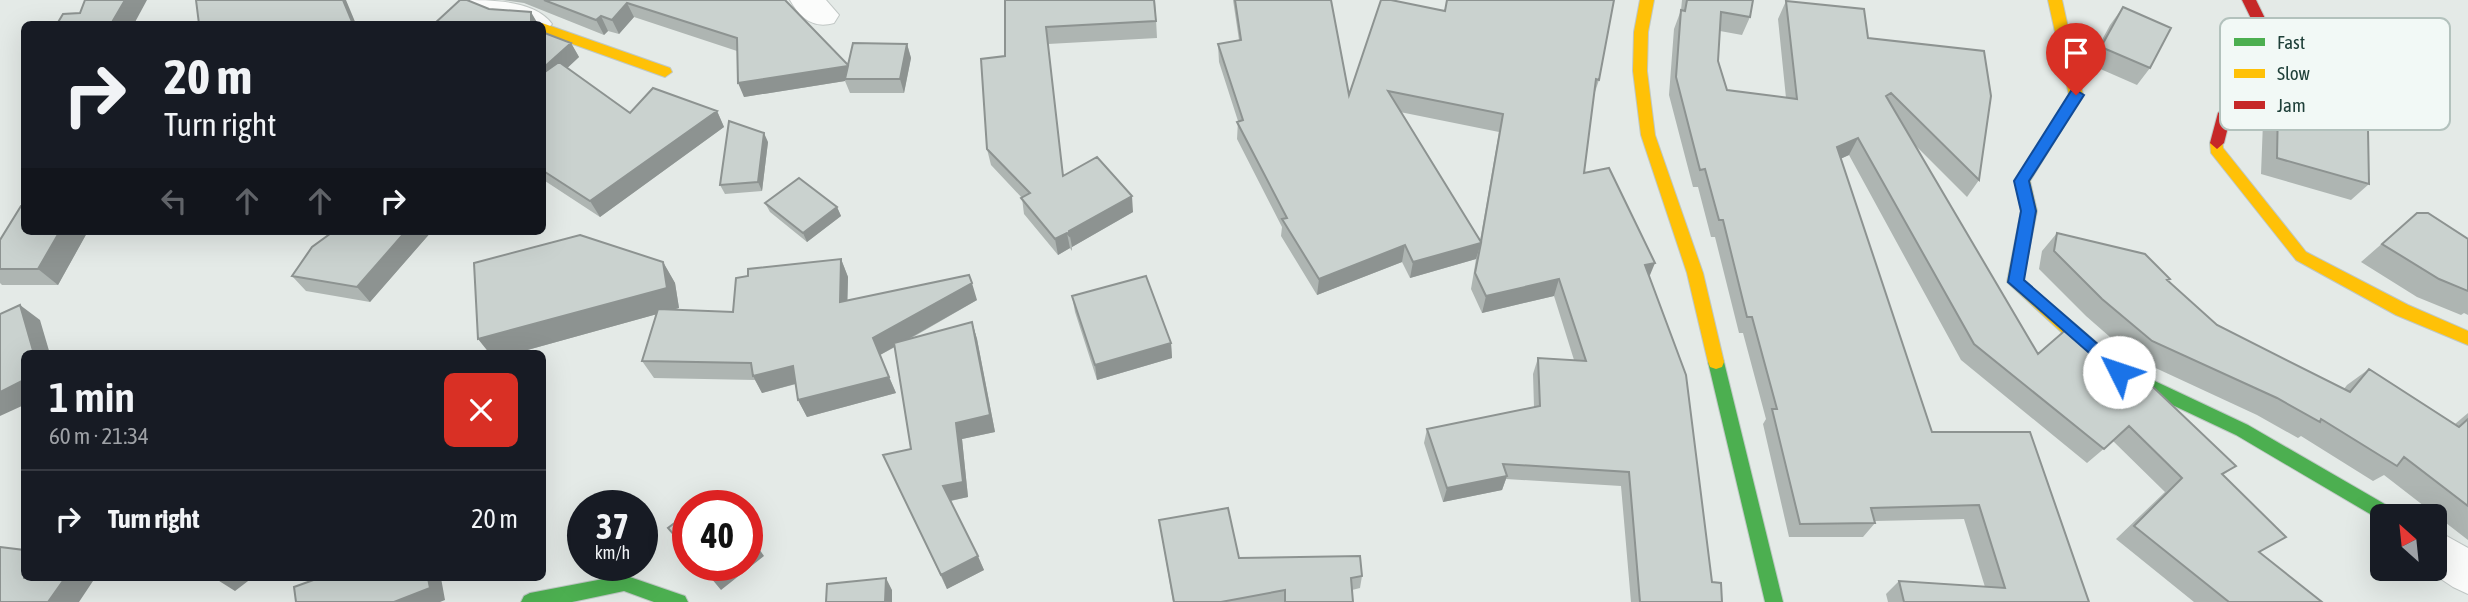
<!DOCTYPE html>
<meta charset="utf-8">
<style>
body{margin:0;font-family:"Asap Condensed",sans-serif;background:#20242c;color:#f1f3f6;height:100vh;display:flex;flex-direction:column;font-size:26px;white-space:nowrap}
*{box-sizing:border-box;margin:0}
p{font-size:23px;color:#9ea1a6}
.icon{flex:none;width:38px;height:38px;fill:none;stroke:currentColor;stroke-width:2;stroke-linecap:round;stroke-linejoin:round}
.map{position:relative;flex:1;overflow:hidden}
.details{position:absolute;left:21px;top:350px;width:525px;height:231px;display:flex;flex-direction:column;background:#171b24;border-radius:10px;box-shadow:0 7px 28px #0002}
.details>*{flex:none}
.hud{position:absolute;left:21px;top:21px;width:525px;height:214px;border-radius:10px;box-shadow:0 7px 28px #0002;background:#171b24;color:#f1f3f6;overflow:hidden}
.needle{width:46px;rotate:333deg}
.tools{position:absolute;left:2370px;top:504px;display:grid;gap:14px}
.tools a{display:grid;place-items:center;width:77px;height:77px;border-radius:10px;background:#171b24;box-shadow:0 7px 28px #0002;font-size:35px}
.speed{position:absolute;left:567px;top:490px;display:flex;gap:14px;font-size:35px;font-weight:700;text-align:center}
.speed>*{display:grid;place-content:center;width:91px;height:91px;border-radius:50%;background:#171b24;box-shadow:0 7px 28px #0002;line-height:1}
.speed small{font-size:18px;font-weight:400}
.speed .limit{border:10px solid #d22;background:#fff;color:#111}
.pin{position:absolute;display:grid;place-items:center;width:60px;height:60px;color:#fff;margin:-72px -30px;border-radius:50% 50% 50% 0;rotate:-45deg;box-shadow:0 0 7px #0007}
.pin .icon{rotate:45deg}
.me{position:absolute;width:77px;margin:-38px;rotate:311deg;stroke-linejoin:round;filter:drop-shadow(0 0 5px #0008)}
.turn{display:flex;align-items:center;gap:24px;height:147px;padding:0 28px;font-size:32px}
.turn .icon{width:91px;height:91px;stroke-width:2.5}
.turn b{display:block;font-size:49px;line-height:60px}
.lanes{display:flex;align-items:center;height:66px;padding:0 28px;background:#0003;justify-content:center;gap:35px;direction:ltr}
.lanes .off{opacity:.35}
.round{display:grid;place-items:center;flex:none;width:74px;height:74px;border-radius:10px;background:#20242c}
.headline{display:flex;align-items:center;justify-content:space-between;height:119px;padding:0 28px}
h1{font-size:42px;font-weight:600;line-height:52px}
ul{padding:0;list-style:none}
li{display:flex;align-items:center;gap:21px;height:98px;padding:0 28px;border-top:2px solid #363941}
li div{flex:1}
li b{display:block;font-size:26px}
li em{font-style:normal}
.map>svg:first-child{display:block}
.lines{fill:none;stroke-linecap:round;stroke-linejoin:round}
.street-casing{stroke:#c1c7c5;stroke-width:2}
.fast-casing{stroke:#bfc8c5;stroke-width:2}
.slow-casing{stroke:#bfc8c5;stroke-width:2}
.jam-casing{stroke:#bfc8c5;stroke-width:2}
.street{fill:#fbfcfb;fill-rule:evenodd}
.fast{fill:#4caf50;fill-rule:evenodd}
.slow{fill:#ffc107;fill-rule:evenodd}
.jam{fill:#c62828;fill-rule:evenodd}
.wall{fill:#aeb5b2;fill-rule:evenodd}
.shaded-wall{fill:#8d9391}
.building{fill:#cad2cf;stroke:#8d9391;stroke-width:2;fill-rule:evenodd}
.route{fill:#1a73e8;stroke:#114b97;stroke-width:2}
.key{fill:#f2f9f6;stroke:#b3c2bd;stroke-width:2}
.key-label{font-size:19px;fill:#1f4039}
</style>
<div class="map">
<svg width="2468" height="602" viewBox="0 0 2468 602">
<rect width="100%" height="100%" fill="#e4eae7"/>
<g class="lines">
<g class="street-casing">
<path id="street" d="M463 0C490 0 535 0 552 24L542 34V24C517 24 477 25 463 0Z
M790 0H826L839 15 834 23C813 29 800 18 790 0Z
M2434 529 2468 548V594L2453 587 2426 569H2434Z"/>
</g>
<g class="fast-casing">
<path id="fast" d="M2076 328 2082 330 2125 367 2248 425 2395 510 2398 516H2382V521L2236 435 2113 377 2070 340 2068 335 2070 330Z
M1716 355 1722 357 1724 362 1783 602H1765L1708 362 1710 357Z
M624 575 685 596 688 602H654L624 591 572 602H521L524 596 530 593Z"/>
</g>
<g class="slow-casing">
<path id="slow" d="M1640 0H1654L1648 32 1647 71 1655 135 1703 273 1724 362 1722 367 1716 369 1710 367 1708 362 1687 273 1641 135 1633 71 1634 32Z
M2048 0H2062L2083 95 2030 181 2037 211 2023 280 2082 330 2084 335 2082 340 2076 342 2070 340 2007 282 2021 211 2015 181 2069 95Z
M542 23 670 68 672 72 665 77 542 33V24H537Z
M2217 137 2222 139 2223 148 2306 252 2408 305 2468 331V345L2396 315 2296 260 2211 153 2210 143Z"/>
</g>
<g class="jam-casing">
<path id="jam" d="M2242 0H2256L2277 43 2278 74 2230 119 2224 143 2217 149 2210 143 2218 113 2264 72 2263 43Z"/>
</g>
<use href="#street" class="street"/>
<use href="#fast" class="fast"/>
<use href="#slow" class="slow"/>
<use href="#jam" class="jam"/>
</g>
<path class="wall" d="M502 0H785L848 65 907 44 911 58 904 93H850L845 81 744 97 737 51 634 17 619 34 608 31 604 35 524 3Z
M1005 0H1155L1157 38 1048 44 1063 175 1133 212 1072 247V251L1070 248 1058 255 1024 214 1022 198 991 165 987 149 1005 56Z
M1233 0H1331L1349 95 1381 0 1599 80 1593 98 1584 173 1649 277 1712 582 1722 602H1631L1621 486 1506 479 1502 490 1443 502 1424 443 1427 429 1534 407 1533 374 1538 358 1574 360 1554 296 1482 313 1471 289 1476 259 1410 278 1402 262 1317 295 1281 236 1282 227 1237 139 1238 121 1219 62 1218 44 1239 40ZM1400 112 1499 132 1480 241Z
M1682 0H1753L1750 17 1742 35 1720 31 1718 61 1727 90 1786 98 1778 19 1786 1 1868 38 1979 180 1967 197 1914 144 2038 354 2119 371 2236 466 2223 475 2260 553 2322 602H2194L2116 539 2165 492 2113 441 2087 463 1961 360 1849 155 1840 159 1932 432 2089 602H1888L1886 594 1899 581 1985 587 1964 519 1875 521V523L1863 537H1789L1763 424 1766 419 1743 333H1739L1715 237H1711L1698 187H1693L1669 95 1674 29 1681 10Z
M2123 7 2150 68 2137 85 2089 64 2110 25Z
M542 32 571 43 579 57 567 68 630 113 717 111 724 127 600 217 542 179Z
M2278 105 2369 184 2351 200 2261 174 2263 122Z
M768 142 762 191 725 194 720 185Z
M765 203 837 207 841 216 807 242 770 212Z
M2417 213 2468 239V315L2464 313 2461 315 2417 297 2361 262Z
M24 231H88L58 285H2L0 283V240Z
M334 231H432L370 302 306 291 292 276Z
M2057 233 2168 281 2217 325 2344 389 2347 385 2369 369 2455 424 2468 413V540L2384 475 2373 481 2301 436 2298 438 2257 415 2134 358 2086 316 2039 269 2042 251Z
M841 259 848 277 847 301 977 300 908 340 972 322 977 339 995 432 962 439 968 497 951 501 984 570 947 589 883 455 911 449 895 347 880 355 896 393 807 417 798 400 796 384 762 393 755 380 654 378 642 361 657 314 513 354H490L663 262 675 283 679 308 672 310 733 312 748 276Z
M1072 296 1171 343 1172 358 1097 380 1075 312Z
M1159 520 1239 558 1362 576 1360 588 1352 590 1353 602H1173Z"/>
<path class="shaded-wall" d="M125 0H147L134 24H111Z
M343 0H346L356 24H353Z
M627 3 634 17 619 34 612 20Z
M531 12 538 24H531Z
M601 16 608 31 604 35 596 20Z
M571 43 579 57 545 89 542 85V69Z
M907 44 911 58 904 93 900 79Z
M848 66 845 79V81L744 97 738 83Z
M717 111 724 127 600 217 590 201Z
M764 133 768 142 762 191 758 182Z
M1858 138 1849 155 1827 165 1837 147Z
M1132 196 1133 212 1072 247 1069 231Z
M837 207 841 216 807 242 803 233Z
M60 231H88L58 285 38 269Z
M406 231H432L370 302 357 287Z
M1067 233 1070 248 1058 255 1055 239Z
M1481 243 1476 259 1410 278 1413 262Z
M1405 245 1402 262 1317 295 1319 279Z
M841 259 848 277 847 320 840 302Z
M663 262 675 283 679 308 513 354H490L478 339Z
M1655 263 1648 280 1645 265Z
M1559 279 1554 296 1482 313 1486 296Z
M972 283 977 300 880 355 873 338Z
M20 305 40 320 50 354H34Z
M972 322 977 339 995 432 962 439 968 497 949 501 943 486 956 423Z
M1171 343 1172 358 1097 380 1095 365Z
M793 366 802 382 762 393 753 376Z
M889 377 896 393 807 417 798 400Z
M24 380V405L0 416V392Z
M1507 476 1502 490 1443 502 1447 488Z
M755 543 764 556 721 590 711 578 727 565H747V550Z
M978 556 984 570 947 589 941 575Z
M65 578H95L79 602H48Z
M218 578H252L235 591 216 579Z
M428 578H441L445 600 440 602H394Z
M886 578 892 590V602H885Z"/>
<path class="building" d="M85 0H125L111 24H57L63 14 80 13Z
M196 0H343L353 24H199Z
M460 0H467L489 9 531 12V24H434Z
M544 0H785L848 65 853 43 907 44 900 79H845L848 66 738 83 737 38 627 3 612 20 601 16 596 20Z
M1005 0H1154L1156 21 1046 27 1063 176 1097 157 1132 196 1069 231V235L1067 233 1055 239 1021 198 1030 193 987 149 981 59 1005 56Z
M1235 0H1331L1349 95 1381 0H1391L1445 11 1447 0H1614L1599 80 1596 79 1584 173 1609 168 1655 263 1645 265 1686 375 1712 582 1721 583 1722 602H1640L1629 472 1503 464 1507 476 1447 488 1427 429 1540 406 1538 358 1586 361 1559 279 1486 296 1475 273 1481 243 1413 262 1405 245 1319 279 1282 219 1287 218 1237 122 1243 120 1218 44 1241 40ZM1388 91 1503 114 1481 242Z
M1687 0H1753L1750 17 1721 12 1718 61 1727 90 1797 99 1786 1 1864 9 1868 38 1984 51 1991 96 1979 180 1891 93 1886 96 2038 354 2069 327 2119 371 2152 386 2236 466 2222 474 2286 537 2259 552 2322 602H2229L2134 526 2182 478 2129 426 2104 449 1974 344 1858 138 1837 147 1932 432H2030L2089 602H1904L1899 581 2005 588 1979 505 1871 508 1875 523 1800 524 1772 409H1777L1752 317H1747L1723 220H1719L1705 169 1700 170 1676 77 1681 10 1685 11Z
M2123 7 2171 28 2150 68 2101 47Z
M542 32 571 43 542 69Z
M559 62 630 113 653 88 717 111 590 201 542 170V74Z
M2278 105 2368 130 2369 184 2277 158Z
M729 121 764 133 758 182 720 185Z
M799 178 837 207 803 233 765 203Z
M21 206H24V231H60L38 269H0V240Z
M2417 213H2428L2468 239V291L2439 279 2382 244Z
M334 231H406L357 287 292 276 312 247Z
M2057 233 2145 254 2170 279 2167 280 2217 325 2350 392 2369 369 2459 427 2468 419V506L2404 457 2397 466 2321 419 2320 422 2277 398 2152 341 2102 299 2054 251Z
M580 235 663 262 667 288 478 339 474 263Z
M841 259 840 302 969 275 972 283 873 338 889 377 798 400 793 366 753 376 751 363 642 361 658 309 733 312 736 278 748 276V269Z
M1146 276 1171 343 1095 365 1072 296Z
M20 305 34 354H24V380L0 392V314Z
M972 322 990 415 956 423 963 482 943 486 978 556 941 575 883 455 911 449 894 343Z
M712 494 722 506H697Z
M1228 508 1239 558 1360 556 1362 576 1351 578 1353 602H1285V590L1221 602H1174L1159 520Z
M688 513V551L668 528Z
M747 534 755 543 747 550Z
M0 547 24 550V578H65L48 602H0Z
M700 565H727L711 578Z
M319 578H428L430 588 394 602H296L294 587Z
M886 578 885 602H826L827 584Z"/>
<path class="route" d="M2076 90 2084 95 2029 181 2036 211 2024 280 2124 367 2127 372 2119 379 2008 282 2021 211 2014 181 2071 91Z"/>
<rect x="2220" y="18" width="230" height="112" rx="10" class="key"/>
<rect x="2234" y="38" width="31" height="8" fill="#4caf50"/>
<rect x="2234" y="69" width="31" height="9" fill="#ffc107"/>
<rect x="2234" y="101" width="31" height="8" fill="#c62828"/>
<g class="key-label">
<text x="2277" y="49">Fast</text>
<text x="2277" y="80">Slow</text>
<text x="2277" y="112">Jam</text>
</g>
</svg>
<div class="tools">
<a><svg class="needle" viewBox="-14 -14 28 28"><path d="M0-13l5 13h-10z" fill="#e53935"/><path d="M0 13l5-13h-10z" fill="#9ea1a6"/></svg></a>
</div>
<div class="speed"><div>37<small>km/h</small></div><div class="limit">40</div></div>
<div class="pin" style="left:2076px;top:95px;background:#d93025"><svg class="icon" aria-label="arrive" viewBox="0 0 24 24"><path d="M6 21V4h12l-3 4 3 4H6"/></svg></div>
<svg class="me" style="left:2119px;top:372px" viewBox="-20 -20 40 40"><circle r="19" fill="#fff"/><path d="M0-13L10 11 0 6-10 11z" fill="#1a73e8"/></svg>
<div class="hud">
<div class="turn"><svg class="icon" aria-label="right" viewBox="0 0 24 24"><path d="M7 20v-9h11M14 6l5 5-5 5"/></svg><div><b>20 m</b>Turn right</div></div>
<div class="lanes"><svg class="icon off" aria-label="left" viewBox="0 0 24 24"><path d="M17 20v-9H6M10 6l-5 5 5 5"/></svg><svg class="icon off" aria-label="ahead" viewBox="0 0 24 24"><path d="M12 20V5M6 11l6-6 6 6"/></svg><svg class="icon off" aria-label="ahead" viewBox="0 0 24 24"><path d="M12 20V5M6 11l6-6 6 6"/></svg><svg class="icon" aria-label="right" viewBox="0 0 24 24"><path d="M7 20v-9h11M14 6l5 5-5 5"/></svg></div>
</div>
<section class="details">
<div class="headline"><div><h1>1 min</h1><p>60 m · 21:34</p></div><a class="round" style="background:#d93025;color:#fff"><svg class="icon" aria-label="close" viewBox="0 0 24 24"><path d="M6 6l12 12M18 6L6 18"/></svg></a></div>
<ul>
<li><svg class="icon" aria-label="right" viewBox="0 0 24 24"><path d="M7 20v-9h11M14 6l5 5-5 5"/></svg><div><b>Turn right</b></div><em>20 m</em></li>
</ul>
</section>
</div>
